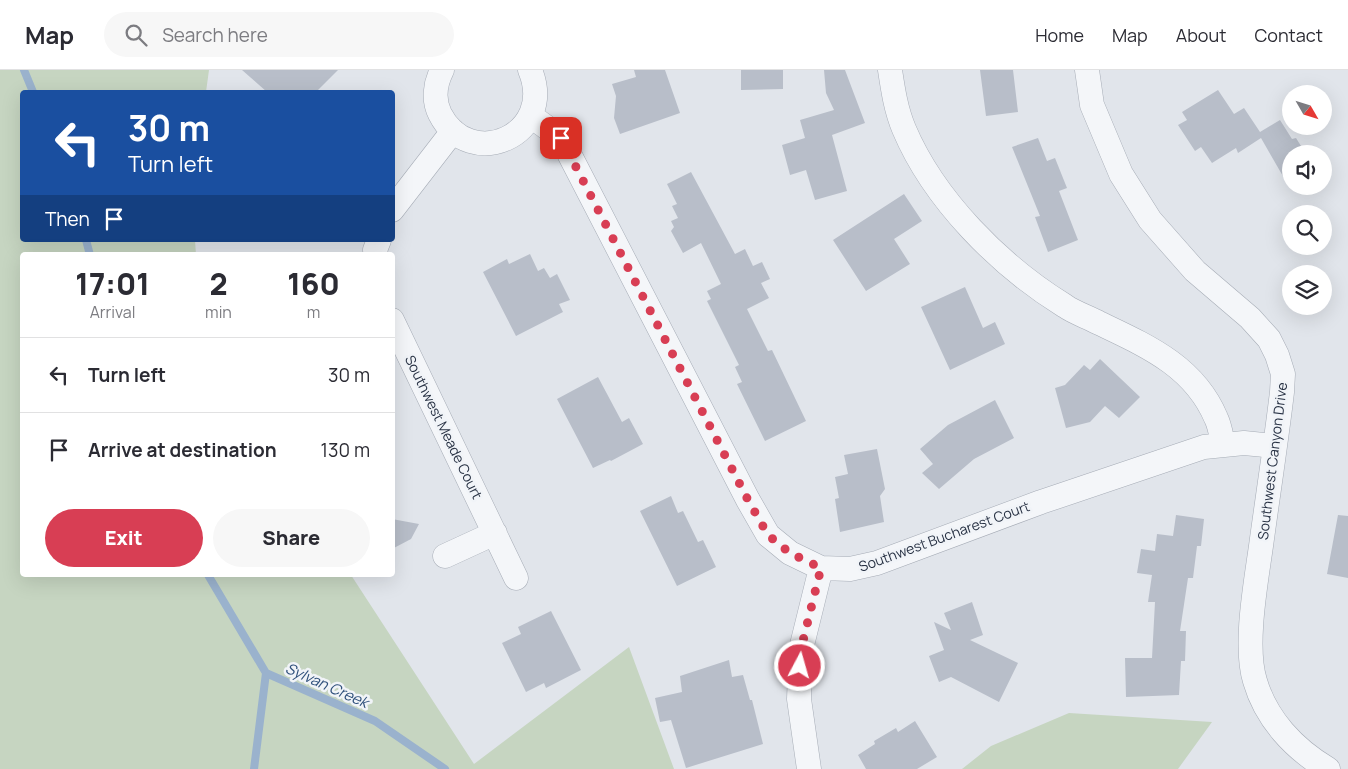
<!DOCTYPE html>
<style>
body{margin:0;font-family:Manrope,sans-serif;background:#f7f7f7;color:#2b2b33;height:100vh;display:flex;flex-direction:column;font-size:19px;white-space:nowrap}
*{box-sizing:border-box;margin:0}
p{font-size:16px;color:#7c7c81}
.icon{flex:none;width:28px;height:28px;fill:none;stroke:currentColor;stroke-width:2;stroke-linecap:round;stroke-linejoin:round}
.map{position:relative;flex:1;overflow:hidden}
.sheet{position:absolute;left:20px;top:182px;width:375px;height:325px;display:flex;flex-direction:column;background:#fff;border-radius:5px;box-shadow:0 5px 20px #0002}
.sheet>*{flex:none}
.guide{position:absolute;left:20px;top:20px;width:375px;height:152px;border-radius:5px;box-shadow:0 5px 20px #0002;background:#1a4fa0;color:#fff;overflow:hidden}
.needle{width:32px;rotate:129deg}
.controls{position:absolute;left:1282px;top:15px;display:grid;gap:10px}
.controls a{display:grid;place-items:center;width:50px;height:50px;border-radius:50%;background:#fff;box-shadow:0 5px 20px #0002;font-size:25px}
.pin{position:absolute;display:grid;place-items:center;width:42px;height:42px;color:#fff;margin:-21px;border-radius:10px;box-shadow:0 2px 8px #0006}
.me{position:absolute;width:55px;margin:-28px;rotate:6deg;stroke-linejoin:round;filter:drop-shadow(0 0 4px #0008)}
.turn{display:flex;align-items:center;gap:18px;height:105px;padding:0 25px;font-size:22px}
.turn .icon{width:65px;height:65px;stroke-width:2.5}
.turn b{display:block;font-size:35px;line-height:42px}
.then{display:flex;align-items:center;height:48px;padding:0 25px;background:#0003;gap:10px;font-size:19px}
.eta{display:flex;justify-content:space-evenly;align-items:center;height:85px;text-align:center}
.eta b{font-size:30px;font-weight:800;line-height:35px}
.cta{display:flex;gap:10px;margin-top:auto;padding:10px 25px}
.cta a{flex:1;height:58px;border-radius:30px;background:#d83e54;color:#fff;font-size:20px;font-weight:800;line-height:58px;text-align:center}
.cta a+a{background:#f7f7f7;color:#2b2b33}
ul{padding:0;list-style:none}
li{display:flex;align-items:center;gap:15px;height:75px;padding:0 25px;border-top:1px solid #e1e1e2}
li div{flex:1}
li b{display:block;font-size:19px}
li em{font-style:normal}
header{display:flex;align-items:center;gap:30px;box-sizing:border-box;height:70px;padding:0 25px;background:#fff;border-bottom:1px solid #e1e1e2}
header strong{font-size:24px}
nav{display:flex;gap:28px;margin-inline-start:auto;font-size:18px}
.search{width:350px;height:45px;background:#f7f7f7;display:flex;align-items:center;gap:12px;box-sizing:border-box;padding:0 18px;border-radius:28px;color:#7c7c81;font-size:19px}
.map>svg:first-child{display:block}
.green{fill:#c6d5c1}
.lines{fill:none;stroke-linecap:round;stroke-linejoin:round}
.stream{stroke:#9ab2cd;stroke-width:8}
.building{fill:#b8bec9}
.street-casing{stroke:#a6acb6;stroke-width:25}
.street{stroke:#f4f6f9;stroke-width:24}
.route{stroke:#d83e54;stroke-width:9;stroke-dasharray:0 16.2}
.labels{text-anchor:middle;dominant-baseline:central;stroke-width:5;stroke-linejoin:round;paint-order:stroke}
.street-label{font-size:14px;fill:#283244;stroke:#f1f4f8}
.water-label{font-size:15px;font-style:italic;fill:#2f507b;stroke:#f1f4f8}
</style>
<header>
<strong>Map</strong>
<div class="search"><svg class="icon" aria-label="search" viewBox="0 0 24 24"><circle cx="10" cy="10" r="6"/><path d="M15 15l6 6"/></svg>Search here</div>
<nav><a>Home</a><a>Map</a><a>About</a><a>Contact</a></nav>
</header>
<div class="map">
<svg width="1348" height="699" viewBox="0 0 1348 699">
<rect width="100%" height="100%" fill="#e1e5eb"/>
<path class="green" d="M0 0H209L206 22H22V170H195L196 185H22V505H351L474 694 629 577 674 699H0Z
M1069 643 1212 652 1178 699H962L991 676Z"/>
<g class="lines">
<path class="stream" d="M24 0 33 22
M86 170 90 185
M208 505 266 603 375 651 445 699
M254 699 266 603"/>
</g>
<path class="building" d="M242 0H338L316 22H267Z
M634 0H665L680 43 620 64 614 48 616 26 612 14 636 7Z
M741 0H783V19L741 20Z
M824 0H845L865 53 832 65 847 121 815 130 806 100 790 105 782 75 805 68 800 50 834 40 826 23Z
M980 0H1013L1018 42 986 46Z
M1218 20 1234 44 1244 38 1260 62 1280 50 1292 69 1296 68 1306 84H1291V114L1287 106 1284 108 1261 68 1238 83 1236 78 1212 93 1201 77 1195 81 1178 55 1187 50 1182 42Z
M1038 68 1047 91 1055 88 1067 118 1059 121 1078 170 1048 182 1035 147 1040 146 1012 77Z
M691 102 735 184 745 179 753 196 762 192 770 209 761 213 769 228 747 239 768 281 772 280 806 351 765 371 737 314 742 312 735 297 739 295 707 231 711 229 707 221 721 214 701 173 683 183 671 161 674 157 671 151 678 148 672 136 677 134 667 114Z
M904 124 922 151 894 169 910 194 866 221 833 170Z
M530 184 538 201 544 198 550 208 557 204 570 230 559 234 563 242 516 266 483 202 507 189 509 194Z
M965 217 983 258 995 252 1005 274 950 300 921 237Z
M1100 289 1140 327 1119 348 1105 336 1090 352 1066 358 1055 318 1065 315 1084 295 1090 300Z
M598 307 622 352 629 348 643 374 611 391 610 390 593 398 557 329Z
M995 330 1014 368 974 389 939 419 922 403 933 394 920 379 948 355Z
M877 379 885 419 880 426 884 452 840 462 835 429 839 428 835 407 848 404 844 385Z
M671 426 678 443 683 441 698 472 703 470 716 497 677 516 640 441Z
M1176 445 1204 449 1201 476H1197L1193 508H1188L1180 561H1186L1185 591H1181L1179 625 1126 627 1125 588H1152L1155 532H1148L1152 505 1137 503 1141 479 1155 481 1157 464 1173 466Z
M1338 445 1348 446V508L1327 504Z
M392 449 419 454 411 469 392 479Z
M972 532 983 565 970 570 1018 593 999 632 951 607 939 612 929 586 944 580 934 552 951 560 944 543Z
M551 541 581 600 546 618 544 613 526 622 502 573 521 564 518 557Z
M729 590 732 607 743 605 750 630H752L763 674 686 698 671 650 660 652 655 628 682 622 680 606Z
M915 651 937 687 917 699H866L858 685 875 674 874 671 896 658 898 662Z"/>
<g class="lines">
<g class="street-casing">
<path id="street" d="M442 0C435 14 433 30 440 44 470 103 557 65 530 0
M890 0C893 20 896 40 904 59 934 130 1000 196 1065 236 1075 243 1088 247 1099 253 1147 276 1194 296 1216 348 1220 356 1221 365 1223 374
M1087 0 1092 35 1121 104 1150 150 1195 201 1250 248 1269 269 1277 285 1283 304 1282 322C1276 373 1268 424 1261 476 1256 512 1244 576 1255 611 1266 649 1294 679 1328 699
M531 46 561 68 748 430 768 465 790 483 821 498 850 499 877 493 1041 432 1204 377 1244 373 1275 376
M392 140 453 61
M376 185 375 180 379 170
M392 250 516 508
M445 486 495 463
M809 699 799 629 801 579 821 498"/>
</g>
<use href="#street" class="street"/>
</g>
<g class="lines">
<path class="route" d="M561 68 748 430 768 465 790 483 821 498 801 579 800 596"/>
</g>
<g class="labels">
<g class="street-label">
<text transform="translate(444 357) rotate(64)">Southwest Meade Court</text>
<text transform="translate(1272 391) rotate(-83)">Southwest Canyon Drive</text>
<text transform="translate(944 466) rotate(-20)">Southwest Bucharest Court</text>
</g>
<g class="water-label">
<text transform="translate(327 615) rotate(24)">Sylvan Creek</text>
</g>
</g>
</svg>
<div class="controls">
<a><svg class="needle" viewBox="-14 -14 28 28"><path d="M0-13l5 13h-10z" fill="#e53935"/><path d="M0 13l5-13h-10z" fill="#7c7c81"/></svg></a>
<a><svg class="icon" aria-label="sound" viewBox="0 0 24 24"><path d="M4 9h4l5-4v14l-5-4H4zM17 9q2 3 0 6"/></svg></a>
<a><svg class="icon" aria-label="search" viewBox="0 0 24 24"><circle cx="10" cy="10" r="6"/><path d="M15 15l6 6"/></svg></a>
<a><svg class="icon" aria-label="layers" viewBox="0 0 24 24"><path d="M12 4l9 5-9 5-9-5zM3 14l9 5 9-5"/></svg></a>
</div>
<div class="pin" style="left:561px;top:68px;background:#d93025"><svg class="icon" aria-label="arrive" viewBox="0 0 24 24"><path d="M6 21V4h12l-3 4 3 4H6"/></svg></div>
<svg class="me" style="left:800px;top:596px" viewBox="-20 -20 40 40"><circle r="17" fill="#d83e54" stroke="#fff" stroke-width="3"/><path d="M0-11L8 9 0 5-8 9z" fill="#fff"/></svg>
<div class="guide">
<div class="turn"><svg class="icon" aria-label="left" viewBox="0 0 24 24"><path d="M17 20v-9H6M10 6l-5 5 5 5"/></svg><div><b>30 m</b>Turn left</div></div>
<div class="then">Then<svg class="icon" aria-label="arrive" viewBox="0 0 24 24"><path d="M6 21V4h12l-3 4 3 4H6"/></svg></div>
</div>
<section class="sheet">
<div class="eta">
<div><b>17:01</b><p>Arrival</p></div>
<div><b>2</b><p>min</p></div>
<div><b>160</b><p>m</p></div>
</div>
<ul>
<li><svg class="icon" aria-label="left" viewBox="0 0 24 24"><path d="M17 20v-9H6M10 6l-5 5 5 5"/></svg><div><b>Turn left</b></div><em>30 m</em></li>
<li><svg class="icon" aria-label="arrive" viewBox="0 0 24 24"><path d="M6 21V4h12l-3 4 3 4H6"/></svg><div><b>Arrive at destination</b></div><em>130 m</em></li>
</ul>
<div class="cta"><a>Exit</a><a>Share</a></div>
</section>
</div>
